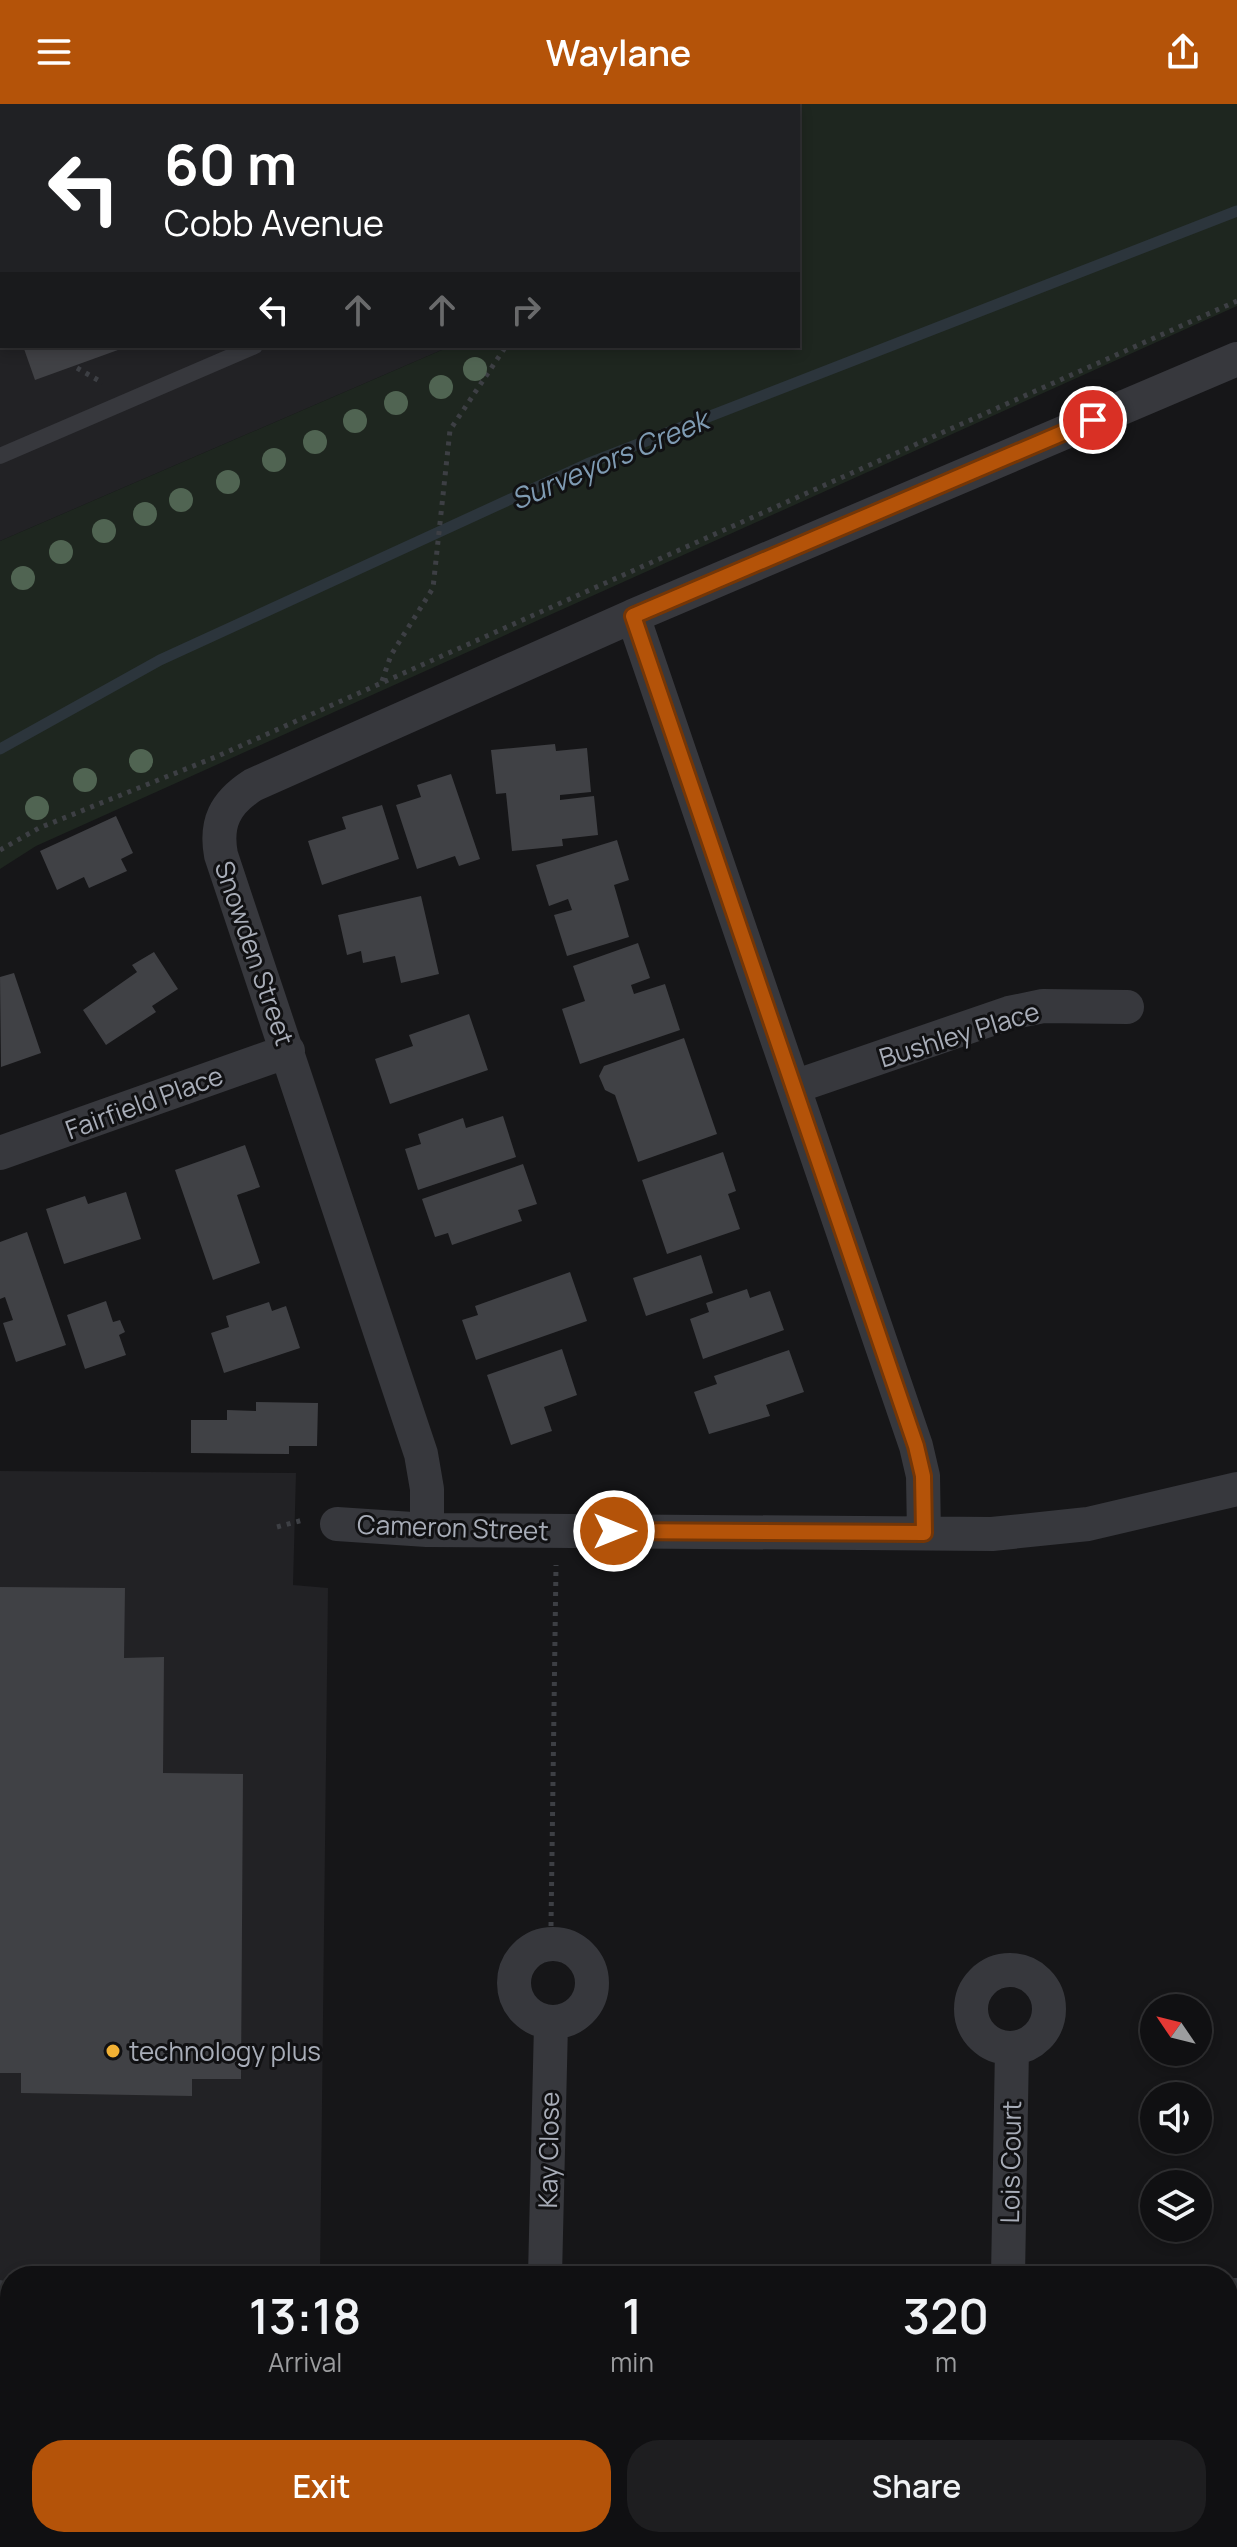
<!DOCTYPE html>
<style>
body{margin:0;font-family:Manrope,sans-serif;background:#1e1e20;color:#f1f3f6;height:100vh;display:flex;flex-direction:column;font-size:30px;white-space:nowrap}
*{box-sizing:border-box;margin:0}
p{font-size:26px;color:#9c9d9f}
.icon{flex:none;width:44px;height:44px;fill:none;stroke:currentColor;stroke-width:2;stroke-linecap:round;stroke-linejoin:round}
.map{position:relative;flex:1;overflow:hidden}
.drawer{position:absolute;left:0px;top:2162px;width:1238px;height:282px;display:flex;flex-direction:column;background:#101012;border-radius:32px 32px 0 0;box-shadow:0 4px 12px #0003,0 0 0 2px #303032}
.drawer>*{flex:none}
.top-card{position:absolute;left:0px;top:0px;width:800px;height:244px;box-shadow:0 4px 12px #0003,0 0 0 2px #303032;background:#202124;color:#fff;overflow:hidden}
.needle{width:52px;rotate:305deg}
.fabs{position:absolute;left:1140px;top:1890px;display:grid;gap:16px}
.fabs a{display:grid;place-items:center;width:72px;height:72px;border-radius:50%;background:#101012;box-shadow:0 4px 12px #0003,0 0 0 2px #303032;font-size:40px}
.pin{position:absolute;display:grid;place-items:center;width:68px;height:68px;color:#fff;margin:-34px;border:4px solid #fff;border-radius:50%;box-shadow:0 2px 8px #0007}
.me{position:absolute;width:88px;margin:-44px;rotate:90deg;stroke-linejoin:round;filter:drop-shadow(0 0 6px #0008)}
.turn{display:flex;align-items:center;gap:28px;height:168px;padding:0 32px;font-size:36px}
.turn .icon{width:104px;height:104px;stroke-width:2.5}
.turn b{display:block;font-size:56px;line-height:68px}
.lanes{display:flex;align-items:center;height:76px;padding:0 32px;background:#0003;justify-content:center;gap:40px;direction:ltr}
.lanes .off{opacity:.35}
.eta{display:flex;justify-content:space-evenly;align-items:center;height:136px;text-align:center}
.eta b{font-size:48px;font-weight:600;line-height:56px}
.primary-button{display:flex;gap:16px;margin-top:auto;padding:16px 32px}
.primary-button a{flex:1;height:92px;border-radius:32px;background:#b45309;color:#fff;font-size:32px;font-weight:600;line-height:92px;text-align:center}
.primary-button a+a{background:#1e1e20;color:#f1f3f6}
header{display:flex;justify-content:space-between;align-items:center;height:104px;padding:0 32px;background:#b45309;color:#fff;font-size:36px;font-weight:600}
.map>svg:first-child{display:block}
.built{fill:#222225}
.green{fill:#1e261f}
.lines{fill:none;stroke-linecap:round;stroke-linejoin:round}
.stream{stroke:#2c353c;stroke-width:11}
.building{fill:#404145}
.path{stroke:#3d3f44;stroke-width:5;stroke-dasharray:4 6;stroke-linecap:butt}
.service{stroke:#37383d;stroke-width:16}
.minor{stroke:#37383d;stroke-width:34}
.tree{fill:#506452}
.route-casing{stroke:#753606;stroke-width:20}
.route{stroke:#b45309;stroke-width:14}
.poi-dot{fill:#f2b134;stroke:#111113;stroke-width:3}
.labels{text-anchor:middle;dominant-baseline:central;stroke-width:6;stroke-linejoin:round;paint-order:stroke}
.street-label{font-size:26px;fill:#a8adb8;stroke:#111113}
.poi-label{font-size:26px;fill:#a8adb8;stroke:#111113;text-anchor:start}
.water-label{font-size:28px;font-style:italic;fill:#7f9bb3;stroke:#111113}
</style>
<header><svg class="icon" aria-label="menu" viewBox="0 0 24 24"><path d="M4 6h16M4 12h16M4 18h16"/></svg>Waylane<svg class="icon" aria-label="share" viewBox="0 0 24 24"><path d="M12 15V3M7 8l5-5 5 5M5 13v7h14v-7"/></svg></header>
<div class="map">
<svg width="1237" height="2443" viewBox="0 0 1237 2443">
<rect width="100%" height="100%" fill="#161618"/>
<path class="built" d="M0 0H734L2 2V242H451L0 437Z
M0 1367 296 1369 293 1481 328 1484 320 2172H10V2434H317V2443H0Z"/>
<path class="green" d="M734 0H1237V202L36 742 0 765V437L451 242H798V2H729Z"/>
<g class="lines">
<path class="stream" d="M0 645 160 556 587 360 1237 107"/>
</g>
<path class="building" d="M23 242H129L35 276Z
M555 640 556 647 587 644 591 688 560 691V696L594 692 598 731 562 735 563 742 512 747 506 689 496 690 491 646Z
M451 670 480 755 459 762 455 752 417 765 396 701 421 693 417 681Z
M382 701 399 755 322 781 308 737 346 725 342 713Z
M116 712 133 749 121 755 127 767 89 784 84 773 57 786 40 747Z
M617 736 629 776 614 781 629 833 567 852 554 811 572 806 568 795 549 802 536 761Z
M421 792 439 870 401 879 395 852 363 859 361 847 347 851 338 811Z
M638 839 650 874 631 881 634 890 665 880 680 926 580 960 562 905 585 897 573 862Z
M154 848 178 885 152 902 156 908 106 941 83 906 137 868 132 861Z
M14 869 41 949 1 963 0 873Z
M469 910 488 966 390 1000 375 955 413 942 409 931Z
M684 934 717 1030 638 1058 615 991 605 986 599 972 604 962Z
M503 1012 516 1053 418 1086 405 1045 421 1040 418 1030 463 1014 466 1024Z
M245 1041 260 1083 237 1091 260 1159 213 1176 175 1066Z
M723 1048 736 1087 728 1090 740 1125 667 1150 642 1076Z
M523 1060 537 1100 518 1106 522 1117 452 1141 448 1129 435 1133 422 1095Z
M126 1088 141 1135 64 1160 46 1105 85 1092 88 1100Z
M27 1128 66 1241 16 1258 3 1219 13 1216 5 1193 0 1195V1138Z
M701 1151 713 1189 646 1212 633 1174Z
M570 1168 587 1217 476 1256 462 1216 478 1211 475 1202Z
M747 1185 750 1194 770 1187 784 1226 703 1255 690 1215 709 1208 706 1199Z
M106 1197 113 1218 120 1216 125 1228 119 1231 126 1251 85 1265 67 1211Z
M269 1198 272 1207 286 1202 300 1244 224 1269 211 1229 229 1223 226 1212Z
M562 1245 577 1291 544 1303 552 1327 511 1341 487 1271Z
M789 1246 804 1288 766 1301 770 1312 709 1330 694 1288 717 1280 714 1272Z
M256 1298 318 1299 317 1342H289V1350L191 1349V1316H227V1306L256 1307Z
M0 1483 125 1484 124 1554 164 1553 163 1669 243 1670 241 1975H192V1992L21 1989V1969H0Z
M153 2434H264V2443H153Z"/>
<g class="lines">
<path class="path" d="M77 264 103 279
M382 577 391 551 433 484 450 326 506 242
M0 746 39 724 218 652 1237 197
M277 1423 303 1416
M551 1822 556 1461"/>
<path class="service" d="M232 0 233 2
M449 0V2
M429 2 431 0
M0 352 255 242
M0 2184 10 2192
M0 2293 10 2261
M0 2425H10
M35 2434 39 2441"/>
<path class="minor" d="M794 983 1009 909 1043 902 1127 903
M0 1049 288 947
M337 1420 427 1426 992 1430 1088 1420 1237 1385
M427 1426V1385L421 1350 221 751C215 719 225 699 253 681L633 512
M924 1429 923 1372 916 1342 633 512 1237 255
M514 1879a39 39 0 1 1 78 0a39 39 0 1 1-78 0Z
M971 1905a39 39 0 1 1 78 0a39 39 0 1 1-78 0Z
M545 2172 551 1920
M1008 2172 1012 1944
M1228 2191H1237
M544 2443V2434"/>
</g>
<g class="tree">
<circle cx="475" cy="265" r="12"/>
<circle cx="441" cy="283" r="12"/>
<circle cx="396" cy="299" r="12"/>
<circle cx="355" cy="317" r="12"/>
<circle cx="315" cy="338" r="12"/>
<circle cx="274" cy="356" r="12"/>
<circle cx="228" cy="378" r="12"/>
<circle cx="181" cy="396" r="12"/>
<circle cx="145" cy="410" r="12"/>
<circle cx="104" cy="427" r="12"/>
<circle cx="61" cy="448" r="12"/>
<circle cx="23" cy="474" r="12"/>
<circle cx="141" cy="657" r="12"/>
<circle cx="85" cy="676" r="12"/>
<circle cx="37" cy="704" r="12"/>
</g>
<g class="lines">
<g class="route-casing">
<path id="route" d="M614 1427 924 1429 923 1372 916 1342 633 512 1093 316"/>
</g>
<use href="#route" class="route"/>
</g>
<circle class="poi-dot" cx="113" cy="1947" r="8"/>
<g class="labels">
<g class="street-label">
<text transform="translate(255 849) rotate(71)">Snowden Street</text>
<text transform="translate(959 930) rotate(-17)">Bushley Place</text>
<text transform="translate(144 998) rotate(-20)">Fairfield Place</text>
<text transform="translate(453 1423) rotate(2)">Cameron Street</text>
<text transform="translate(548 2046) rotate(-89)">Kay Close</text>
<text transform="translate(1010 2058) rotate(-89)">Lois Court</text>
</g>
<g class="poi-label">
<text x="129" y="1947">technology plus</text>
</g>
<g class="water-label">
<text transform="translate(609 355) rotate(-23)">Surveyors Creek</text>
</g>
</g>
</svg>
<div class="fabs">
<a><svg class="needle" viewBox="-14 -14 28 28"><path d="M0-13l5 13h-10z" fill="#e53935"/><path d="M0 13l5-13h-10z" fill="#9c9d9f"/></svg></a>
<a><svg class="icon" aria-label="sound" viewBox="0 0 24 24"><path d="M4 9h4l5-4v14l-5-4H4zM17 9q2 3 0 6"/></svg></a>
<a><svg class="icon" aria-label="layers" viewBox="0 0 24 24"><path d="M12 4l9 5-9 5-9-5zM3 14l9 5 9-5"/></svg></a>
</div>
<div class="pin" style="left:1093px;top:316px;background:#d93025"><svg class="icon" aria-label="arrive" viewBox="0 0 24 24"><path d="M6 21V4h12l-3 4 3 4H6"/></svg></div>
<svg class="me" style="left:614px;top:1427px" viewBox="-20 -20 40 40"><circle r="17" fill="#b45309" stroke="#fff" stroke-width="3"/><path d="M0-11L8 9 0 5-8 9z" fill="#fff"/></svg>
<div class="top-card">
<div class="turn"><svg class="icon" aria-label="left" viewBox="0 0 24 24"><path d="M17 20v-9H6M10 6l-5 5 5 5"/></svg><div><b>60 m</b>Cobb Avenue</div></div>
<div class="lanes"><svg class="icon" aria-label="left" viewBox="0 0 24 24"><path d="M17 20v-9H6M10 6l-5 5 5 5"/></svg><svg class="icon off" aria-label="ahead" viewBox="0 0 24 24"><path d="M12 20V5M6 11l6-6 6 6"/></svg><svg class="icon off" aria-label="ahead" viewBox="0 0 24 24"><path d="M12 20V5M6 11l6-6 6 6"/></svg><svg class="icon off" aria-label="right" viewBox="0 0 24 24"><path d="M7 20v-9h11M14 6l5 5-5 5"/></svg></div>
</div>
<section class="drawer">
<div class="eta">
<div><b>13:18</b><p>Arrival</p></div>
<div><b>1</b><p>min</p></div>
<div><b>320</b><p>m</p></div>
</div>
<div class="primary-button"><a>Exit</a><a>Share</a></div>
</section>
</div>
